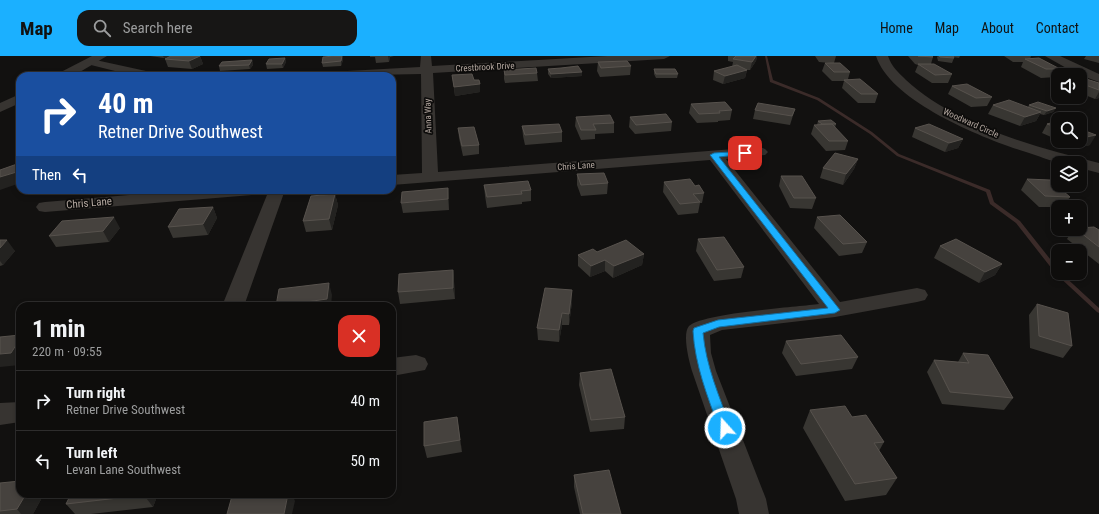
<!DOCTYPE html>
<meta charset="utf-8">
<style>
body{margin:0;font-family:"Roboto Condensed",sans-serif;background:#171615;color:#f1f3f6;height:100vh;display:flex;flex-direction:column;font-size:15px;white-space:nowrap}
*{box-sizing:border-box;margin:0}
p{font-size:13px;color:#9b9c9d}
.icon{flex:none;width:22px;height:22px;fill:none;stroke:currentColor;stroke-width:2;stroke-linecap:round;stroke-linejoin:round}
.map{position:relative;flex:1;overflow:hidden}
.drawer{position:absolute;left:16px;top:246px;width:380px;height:196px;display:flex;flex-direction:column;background:#0e0d0c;border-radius:12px;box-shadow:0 2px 6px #0003,0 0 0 1px #2e2d2d}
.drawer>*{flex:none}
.hud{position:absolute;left:16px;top:16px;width:380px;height:122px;border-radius:12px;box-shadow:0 2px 6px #0003,0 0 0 1px #2e2d2d;background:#1a4fa0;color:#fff;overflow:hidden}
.controls{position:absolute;left:1051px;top:12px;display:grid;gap:8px}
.controls a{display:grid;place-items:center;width:36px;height:36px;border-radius:8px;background:#0e0d0c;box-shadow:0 2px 6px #0003,0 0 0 1px #2e2d2d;font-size:20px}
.pin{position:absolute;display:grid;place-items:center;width:34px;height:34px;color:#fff;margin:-17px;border-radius:8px;box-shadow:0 2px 6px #0006}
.me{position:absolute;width:44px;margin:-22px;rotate:340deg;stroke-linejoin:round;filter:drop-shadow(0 0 3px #0008)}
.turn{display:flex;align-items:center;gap:14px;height:84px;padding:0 16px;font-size:18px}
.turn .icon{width:52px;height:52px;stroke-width:2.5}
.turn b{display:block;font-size:28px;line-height:34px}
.then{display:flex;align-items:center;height:38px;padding:0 16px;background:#0003;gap:8px;font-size:15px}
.round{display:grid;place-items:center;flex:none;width:42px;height:42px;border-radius:12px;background:#171615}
.summary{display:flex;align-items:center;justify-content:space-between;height:68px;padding:0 16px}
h1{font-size:24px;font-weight:700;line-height:30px}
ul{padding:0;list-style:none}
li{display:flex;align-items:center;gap:12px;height:60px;padding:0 16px;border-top:1px solid #2e2d2d}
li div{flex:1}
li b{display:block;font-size:15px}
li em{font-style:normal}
header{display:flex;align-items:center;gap:24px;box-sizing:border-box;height:56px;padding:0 20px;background:#1bb0ff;color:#111}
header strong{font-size:19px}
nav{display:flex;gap:22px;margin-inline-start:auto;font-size:14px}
.search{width:280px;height:36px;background:#171615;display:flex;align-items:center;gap:10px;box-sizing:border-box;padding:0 14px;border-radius:12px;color:#9b9c9d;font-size:15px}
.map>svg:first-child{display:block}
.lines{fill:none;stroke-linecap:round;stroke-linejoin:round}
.stream{fill:#3b2b29;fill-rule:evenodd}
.minor{fill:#373431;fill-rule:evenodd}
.tertiary{fill:#373431;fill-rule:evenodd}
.wall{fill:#383632}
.shaded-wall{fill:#232220}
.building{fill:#46423e;stroke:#57524d}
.route{fill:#1bb0ff;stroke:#1272a6}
.labels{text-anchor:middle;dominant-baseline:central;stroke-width:3.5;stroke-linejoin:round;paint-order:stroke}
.far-street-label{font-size:9px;fill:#b4a8a0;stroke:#0d0c0b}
.street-label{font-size:11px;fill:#b4a8a0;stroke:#0d0c0b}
</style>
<header>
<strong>Map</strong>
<div class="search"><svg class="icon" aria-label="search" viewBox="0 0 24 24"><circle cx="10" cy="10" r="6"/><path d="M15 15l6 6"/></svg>Search here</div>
<nav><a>Home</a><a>Map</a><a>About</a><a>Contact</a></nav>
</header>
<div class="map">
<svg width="1099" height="458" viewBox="0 0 1099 458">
<rect width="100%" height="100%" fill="#121110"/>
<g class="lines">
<path class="stream" d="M765 0H767L773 24 819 42 872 76 899 98 990 134 994 146 1020 165 1058 213V217H1061L1099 252V257L1097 256 1056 218 1016 167 990 148 986 136 897 100 870 78 817 44 770 26Z"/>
<path class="minor" d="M421 0H431L432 10 607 0H670L664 3 433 17 438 116 760 91 765 93 768 96 765 99 726 103 840 246 917 232 925 234 928 239 925 244 917 246 835 261 722 274 710 279 711 297 716 315 766 443 769 458H739L736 443 692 315C689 305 682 278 689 270 703 257 796 251 819 248L710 104 392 129V119L422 117 421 18 323 20 329 16 420 11Z
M876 0H888C891 10 899 17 906 24 958 71 1033 90 1099 107V117L1080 112V107C1074 107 1068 108 1062 107 1052 106 1042 101 1032 98 989 85 891 47 876 0Z
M1045 0H1060L1099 18V26L1077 18Z
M91 3 146 15 150 20H135L87 8 85 6Z
M189 134H260L258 138 252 139 45 156 39 155 36 151 39 147 45 146Z
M269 134H285L244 250H222Z
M416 299 425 302 428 308 425 314 392 320V302Z
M20 346V366L0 369V347Z"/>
<path class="tertiary" d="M92 0H107L73 20H57L59 17Z
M20 38V47L0 56V47Z"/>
</g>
<path class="wall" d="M150 0H171L164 2Z
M200 0 203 8 192 13 168 11 165 3Z
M342 0 343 4 341 10 323 11 322 7Z
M370 0H394L390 1 389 6 376 7 375 1H370Z
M728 0H757L756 5 750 14H747L745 22 723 28 713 24 714 15 732 11 733 6 728 5Z
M815 0H836L834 7 850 16 848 23 878 38 875 47H858L842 32 844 25H832L822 15 825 7H830L819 6Z
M908 0H932L933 1 931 8 952 18 948 27H932L915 16 918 9 915 8Z
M938 0H960L959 2 953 1 954 2 952 7 938 5 937 1Z
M1004 0H1031L1030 3 1060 13 1056 21 1041 22 1021 11 1023 6H1013Z
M1086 0H1099V7L1084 3Z
M285 2 286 6 283 12 267 13 266 8Z
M252 4 253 9 250 13 220 15 219 10Z
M598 6 631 10 630 19 600 21 597 15Z
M548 13 582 16V20L551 22 548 18Z
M654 13 678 18 677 22H656L654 18Z
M504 14 537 17 538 25 505 27 504 23Z
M452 19 474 24 480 36 455 40Z
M1080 23 1099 27V42L1095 43 1080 37Z
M952 30 992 41 987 50 971 51 948 38Z
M691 48 732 54 730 64 718 65V66L697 67 689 57Z
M993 49 1028 51 1029 49 1056 52 1053 56 1044 59 1040 58 1036 65 1020 70 988 58Z
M795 53 790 69 753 63 755 54Z
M576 61 614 67V77L595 78V83L581 84 575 70Z
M630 61 672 66 671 75 635 78 629 71Z
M818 65 836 68 835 72 848 85 845 94 826 95 811 78 814 69H817Z
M1058 65V84L1042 77 1047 68Z
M522 70 562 76V86L525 89 523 80Z
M458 72 479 89V98L463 100 459 82Z
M915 72 963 83 958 92 945 96 912 81Z
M1080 73 1090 89 1076 92 1060 85H1080Z
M858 103 854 113 843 129 820 122 823 112Z
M577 118 608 127 607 138 581 140 577 129Z
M781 120 816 142 812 153 790 152 779 130Z
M1027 123 1070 141 1063 151H1039L1021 134Z
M664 126 695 130 704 137 702 147H700L698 157 678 159 663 136Z
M484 129 531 134V145L522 146V148L487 152 485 140Z
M335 138 338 149 332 174 306 176 303 165Z
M449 143V154L403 157 401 147Z
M213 151 217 162 208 179 173 182 168 171Z
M817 161 867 186 862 197 839 200 814 172Z
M120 172 109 186 56 191 49 180Z
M1073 173 1099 174V208L1067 183Z
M698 183 744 211 741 222 714 225 696 195Z
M0 184 15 195 3 209 0 210Z
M940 190 1002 208 995 219 979 227 934 202Z
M597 196 644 198 642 209 613 222 605 215 590 221 578 210V199Z
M453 214 454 225 455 243 400 248 398 236Z
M572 246 569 269H562L559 286 538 284 537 272Z
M1037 248 1072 290 1063 302 1030 292 1029 259Z
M786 285 858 301 852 313 796 320 782 297Z
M963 297 1013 342 1004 354 942 348 927 316 934 304 958 306Z
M580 317 625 361 624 373 590 376 579 329Z
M810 354 852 361 884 386 879 395 897 422 886 439 845 445 803 372Z
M457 361 462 396 427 402 424 390Z
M574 419 621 458H580L574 431Z
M0 427 20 438H44L33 458H0Z
M71 438H158L153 451 91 458H75L66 448Z"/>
<path class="shaded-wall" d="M163 0H171L164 2Z
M200 0 203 8 192 13 189 5Z
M342 0 343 4 341 10V5Z
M388 0H390L389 6Z
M756 0H757L756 5 750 14 752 6Z
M285 2 286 6 283 12 282 8Z
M252 4 253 9 250 13 249 9Z
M747 14 745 22 723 28 725 20Z
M582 16V20L551 22V18Z
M480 28V36L455 40 454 31Z
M1099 36V42L1095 43Z
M1056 52 1053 56 1044 59 1047 55Z
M1041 56 1036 65 1020 70 1025 61Z
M1096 79 1090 89 1076 92 1082 82Z
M963 83 958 92 945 96 949 87Z
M858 103 854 113 843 129 846 118Z
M20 115V127L0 134V121Z
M448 132 449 143V154L448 143Z
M335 138 338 149 332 174 329 163Z
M213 151 217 162 208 179 203 168Z
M114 161 120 172 109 186 103 175Z
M7 184 15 195 3 209 0 205V192Z
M644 198 642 209 613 222 614 210Z
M605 204V215L590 221 591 210Z
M1002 208 995 219 979 227 985 216Z
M453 214 454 225 455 243 453 232Z
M329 227 332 239 331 250H306V246Z
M572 234V246L569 269V258Z
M562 257V269L559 286V274Z
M20 283V309L0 311V298Z
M457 361 459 373 462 396 460 384Z
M26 438H44L33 458H21L17 453Z
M144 438H158L153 451 144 439Z
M288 438H292L295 445 292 458H284Z"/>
<path class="building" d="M171 0H200L189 5 165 3Z
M334 0H342L341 5 322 7 323 1Z
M736 0H756L752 6 733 3Z
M918 0H932L933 1Z
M939 0H953L954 2 940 1Z
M285 2 282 8H266L269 3Z
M1039 2 1060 13H1046L1025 3Z
M252 4 249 9 219 10 222 6Z
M627 5 631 10 601 12 598 6Z
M825 7H840L850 16H834Z
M918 8H934L952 18 935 19Z
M737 9 747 14 725 20 714 15Z
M578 10 582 16 551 18 548 13 561 12Z
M536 12 537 17 505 19 504 14Z
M654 13H675L678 18H656Z
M472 18 474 24H479L480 28 454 31 452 19Z
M1083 22 1099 27V34L1080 27V23Z
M860 23 878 38H861L844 24Z
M967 28 992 41 976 42 952 30Z
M1009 44 1041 56 1025 61 993 49Z
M725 46 732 54 719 55 720 57 699 58 691 48Z
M1038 46 1056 52 1047 55 1029 49Z
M758 47 795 53 792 60 755 54Z
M666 58 672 66 636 69 630 61Z
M610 59 614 67 593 68 596 74H581L576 61Z
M831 64 836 68H822L818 65Z
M1058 65V72L1047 68Z
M559 68 562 76 525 79 522 70Z
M832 68 848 85H829L814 69Z
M929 68 963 83 949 87 915 72Z
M474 71 479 89 462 90 458 72Z
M1080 73 1096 79 1082 82 1080 81Z
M835 97 858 103 846 118 823 112Z
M20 107V115L0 121V114Z
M604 117 608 127 581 129 577 118Z
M781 120H802L816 142H794Z
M690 123 695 130 699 129 704 137 693 138 700 146 680 148 664 126Z
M1027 123 1050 124 1070 141 1045 140Z
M528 125 531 134 521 135 522 138 487 141 484 129Z
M448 132V143L401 147 402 136Z
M335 138 329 163 303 165 311 140Z
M213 151 203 168 168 171 179 153Z
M840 159 867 186 843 188 817 161Z
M114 161 103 175 49 180 62 165Z
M1094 171 1099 174V191L1076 173H1080V172Z
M724 181 744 211 717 214 698 183Z
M956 183 1002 208 985 216 940 190Z
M0 184H7L0 192Z
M626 184 644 198 614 210 605 204 591 210 578 199 593 193 597 196Z
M453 214V232L398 236 399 218Z
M329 227 327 243 306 246V250H276L279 233Z
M545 232 572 234 569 258 562 257 559 274 537 272Z
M1037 248 1068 257 1072 290 1039 280Z
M20 279V283L11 297 0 298V281Z
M841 279 858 301 801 308 786 285Z
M963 297 988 299 1013 342 950 336 934 304 969 307Z
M611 313 625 361 591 364 580 317Z
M845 350 852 361 866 359 884 386 874 387 897 422 855 428 810 354Z
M457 361 460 384 424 390V366Z
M609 414 621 458H583L574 419Z
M20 425V438H26L17 453 0 455V427Z
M71 438H144V439L66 448Z
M250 438H288L284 458H227L232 440Z"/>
<path class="route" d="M745 95 748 97 747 98 719 101 840 254 835 257 719 271 703 277C706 310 719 340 731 372L729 375H721L719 372C707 339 695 309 693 275L694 272 718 264 828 252 710 99 714 97Z"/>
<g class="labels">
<g class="far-street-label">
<text transform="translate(485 11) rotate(-3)">Crestbrook Drive</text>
<text transform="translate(428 60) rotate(-92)">Anna Way</text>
<text transform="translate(971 67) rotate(24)">Woodward Circle</text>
<text transform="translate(576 110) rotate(-4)">Chris Lane</text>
</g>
<g class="street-label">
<text transform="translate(89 147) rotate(-5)">Chris Lane</text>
</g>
</g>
</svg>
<div class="controls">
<a><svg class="icon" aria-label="sound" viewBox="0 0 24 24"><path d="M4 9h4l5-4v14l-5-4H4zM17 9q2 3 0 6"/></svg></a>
<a><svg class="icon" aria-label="search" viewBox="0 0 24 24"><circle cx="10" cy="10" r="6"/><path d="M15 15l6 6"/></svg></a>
<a><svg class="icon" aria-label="layers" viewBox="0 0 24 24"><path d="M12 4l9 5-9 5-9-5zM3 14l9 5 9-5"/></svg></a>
<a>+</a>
<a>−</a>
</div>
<div class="pin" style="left:745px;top:97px;background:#d93025"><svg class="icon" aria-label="arrive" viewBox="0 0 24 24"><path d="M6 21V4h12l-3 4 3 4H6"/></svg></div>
<svg class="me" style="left:725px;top:372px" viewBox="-20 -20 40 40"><circle r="17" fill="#1bb0ff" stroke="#fff" stroke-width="3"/><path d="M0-11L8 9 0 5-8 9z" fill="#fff"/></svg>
<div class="hud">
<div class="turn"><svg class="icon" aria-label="right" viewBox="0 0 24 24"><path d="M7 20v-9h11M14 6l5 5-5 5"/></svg><div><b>40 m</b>Retner Drive Southwest</div></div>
<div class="then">Then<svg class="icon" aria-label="left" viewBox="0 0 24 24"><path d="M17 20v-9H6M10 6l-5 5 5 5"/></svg></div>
</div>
<section class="drawer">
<div class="summary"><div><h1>1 min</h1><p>220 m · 09:55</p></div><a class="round" style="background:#d93025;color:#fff"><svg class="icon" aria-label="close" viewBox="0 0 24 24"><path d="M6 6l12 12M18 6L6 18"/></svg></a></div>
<ul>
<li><svg class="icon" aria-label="right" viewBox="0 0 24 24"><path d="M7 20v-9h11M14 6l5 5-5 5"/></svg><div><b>Turn right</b><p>Retner Drive Southwest</p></div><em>40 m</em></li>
<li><svg class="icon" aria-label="left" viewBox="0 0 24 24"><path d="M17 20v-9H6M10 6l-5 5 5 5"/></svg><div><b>Turn left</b><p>Levan Lane Southwest</p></div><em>50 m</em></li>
</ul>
</section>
</div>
